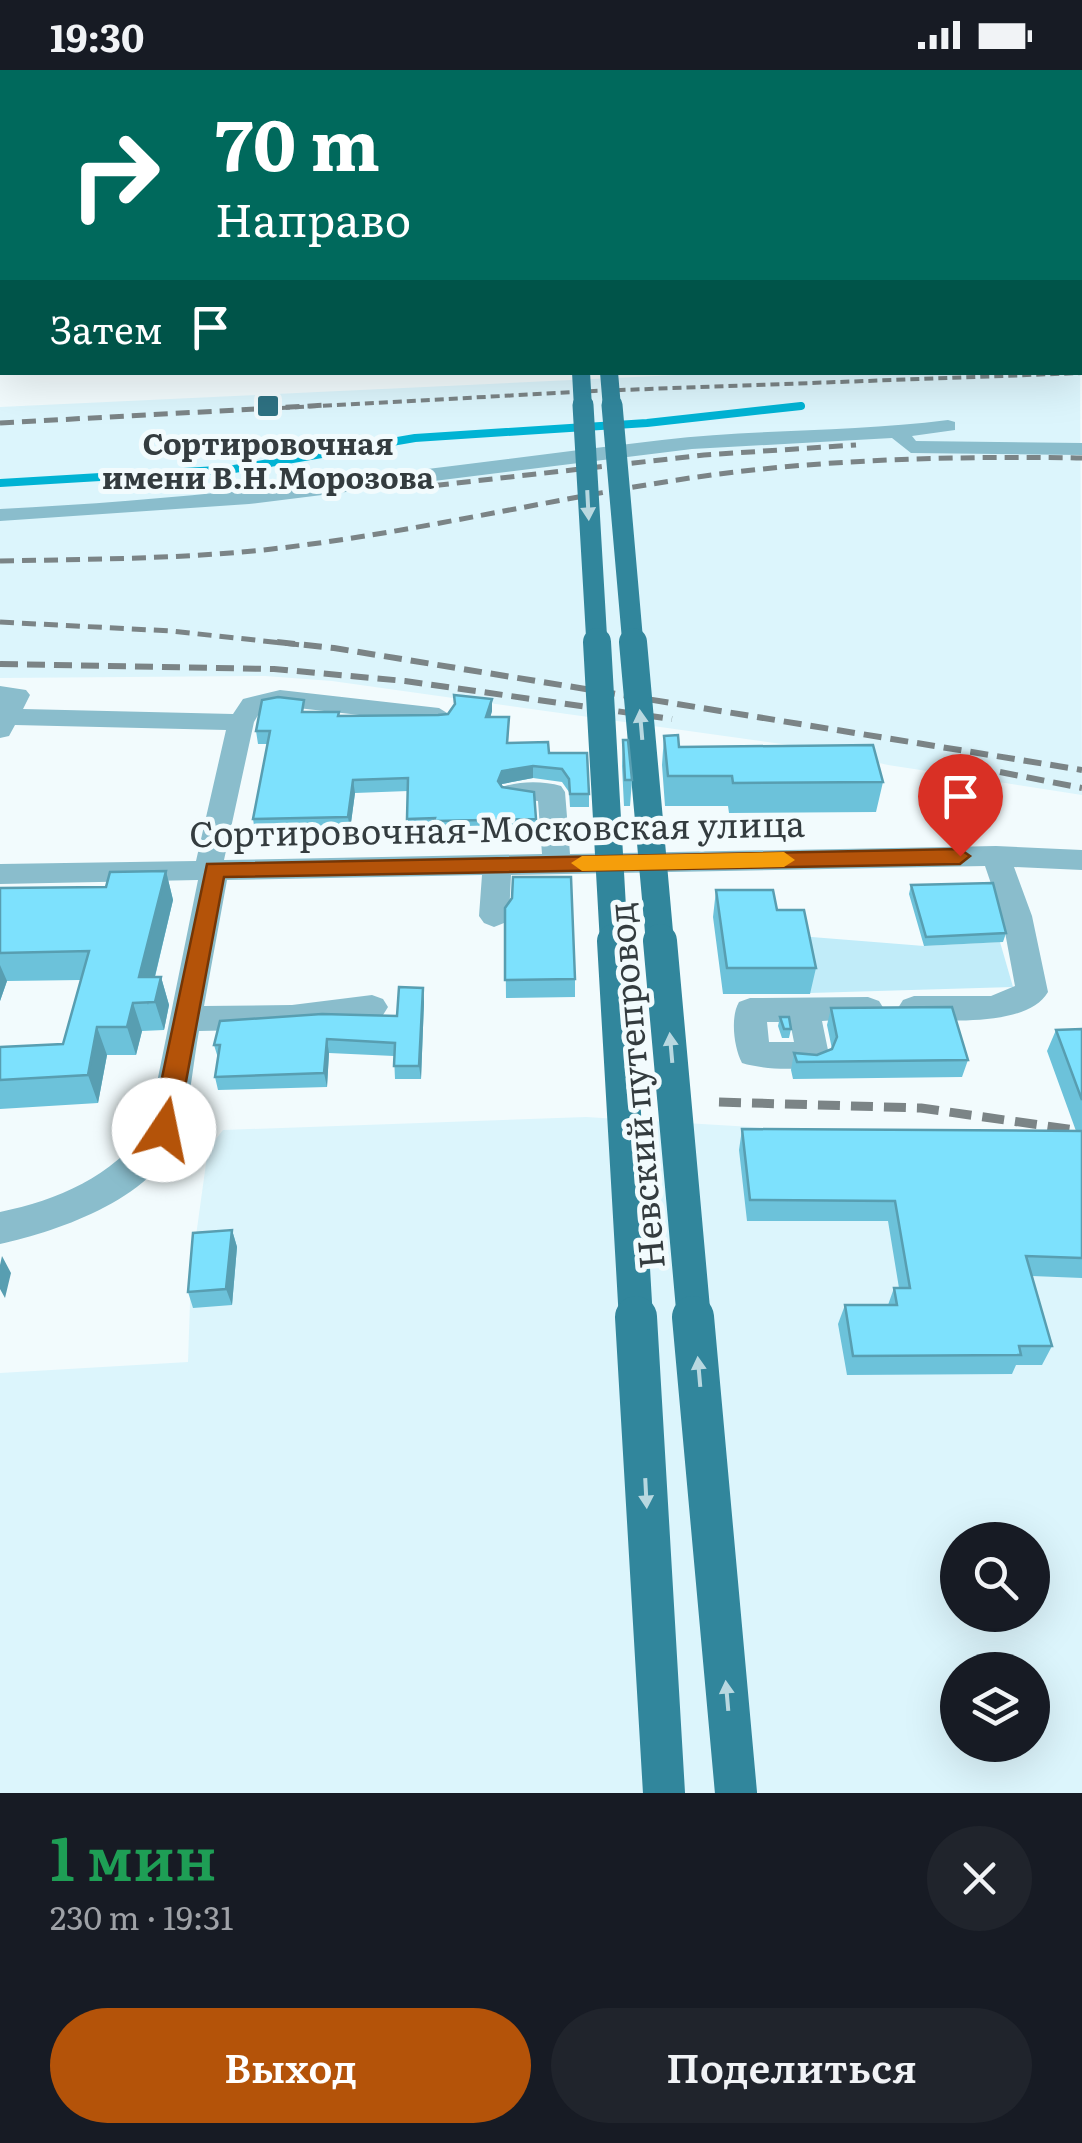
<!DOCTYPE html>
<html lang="ru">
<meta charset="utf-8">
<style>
body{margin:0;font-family:Literata,serif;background:#20242c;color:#f1f3f6;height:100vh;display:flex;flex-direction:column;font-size:38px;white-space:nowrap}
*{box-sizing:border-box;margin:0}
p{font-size:32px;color:#9ea1a6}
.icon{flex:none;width:55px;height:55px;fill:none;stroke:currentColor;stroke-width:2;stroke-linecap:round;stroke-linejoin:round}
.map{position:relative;height:1723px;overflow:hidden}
.side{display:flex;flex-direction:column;background:#171b24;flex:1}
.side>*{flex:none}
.hud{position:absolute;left:0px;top:0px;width:1082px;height:305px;box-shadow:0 10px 40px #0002;background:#00695c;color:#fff;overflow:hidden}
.fabs{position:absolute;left:940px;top:1452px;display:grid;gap:20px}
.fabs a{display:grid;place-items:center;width:110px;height:110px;border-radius:50%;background:#171b24;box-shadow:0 10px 40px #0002;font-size:50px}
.pin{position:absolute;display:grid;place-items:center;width:85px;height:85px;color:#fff;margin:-102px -42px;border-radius:50% 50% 50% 0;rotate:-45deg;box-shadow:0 0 10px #0007}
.pin .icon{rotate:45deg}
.me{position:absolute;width:110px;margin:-55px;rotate:11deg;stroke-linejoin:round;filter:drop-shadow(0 0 8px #0008)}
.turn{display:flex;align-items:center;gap:35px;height:210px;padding:0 50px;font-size:45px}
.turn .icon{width:130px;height:130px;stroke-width:2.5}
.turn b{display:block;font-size:70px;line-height:85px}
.then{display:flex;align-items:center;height:95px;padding:0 50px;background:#0003;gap:20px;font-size:38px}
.round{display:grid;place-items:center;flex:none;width:105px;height:105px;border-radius:52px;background:#20242c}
.head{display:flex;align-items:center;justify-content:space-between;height:170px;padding:0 50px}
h1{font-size:60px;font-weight:600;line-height:75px;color:#1e9e55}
.cta{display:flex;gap:20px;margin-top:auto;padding:20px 50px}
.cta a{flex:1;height:115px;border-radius:60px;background:#b45309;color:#fff;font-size:40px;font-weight:600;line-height:115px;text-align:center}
.cta a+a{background:#20242c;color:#f1f3f6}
.status{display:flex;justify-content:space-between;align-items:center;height:70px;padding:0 50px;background:#171b24;direction:ltr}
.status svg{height:28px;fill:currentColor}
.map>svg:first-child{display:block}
.built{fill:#dcf5fc;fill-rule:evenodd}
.green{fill:#c1ecf9}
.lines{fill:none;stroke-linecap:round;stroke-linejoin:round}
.stream-far1{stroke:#00b3d4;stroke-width:6}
.stream{stroke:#00b3d4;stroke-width:8}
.minor{fill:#8abdcc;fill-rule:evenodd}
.major{fill:#31869c;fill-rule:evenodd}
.rail-far3{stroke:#7b8486;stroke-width:4;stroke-dasharray:9 5;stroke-linecap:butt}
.rail-far2{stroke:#7b8486;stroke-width:5;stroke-dasharray:14 8;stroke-linecap:butt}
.rail-far1{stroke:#7b8486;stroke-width:6;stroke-dasharray:18 9;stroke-linecap:butt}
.rail{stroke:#7b8486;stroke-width:9;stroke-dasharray:22 11;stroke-linecap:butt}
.major-bridge-far4{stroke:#31869c;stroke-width:18}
.major-bridge-far3{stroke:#31869c;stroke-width:21}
.major-bridge-far2{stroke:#31869c;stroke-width:28}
.major-bridge-far1{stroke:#31869c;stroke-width:34}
.major-bridge{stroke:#31869c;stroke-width:42}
.wall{fill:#6cc2da}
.shaded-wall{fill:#589eb1}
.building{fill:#7de1fd;stroke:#589eb1;stroke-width:2.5}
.oneway{fill:#b8d8e0}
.route{fill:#b45309;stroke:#753606;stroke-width:2.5}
.slow{fill:#f59e0b}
.poi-dot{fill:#2e7182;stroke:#f2fbfd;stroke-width:4}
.labels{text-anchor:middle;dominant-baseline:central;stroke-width:10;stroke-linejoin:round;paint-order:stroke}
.far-poi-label{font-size:30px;font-weight:bold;fill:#343c3f;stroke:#f2fbfd}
.street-label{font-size:35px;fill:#343c3f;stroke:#f2fbfd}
</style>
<div class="status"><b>19:30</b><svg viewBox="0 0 49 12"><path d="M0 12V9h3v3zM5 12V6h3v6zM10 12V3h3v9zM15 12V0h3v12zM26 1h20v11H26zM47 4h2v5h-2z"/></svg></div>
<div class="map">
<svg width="1082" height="1723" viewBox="0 0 1082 1723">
<rect width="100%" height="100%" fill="#f2fbfd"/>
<path class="built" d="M1080 284 1082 725 888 695 818 679 332 611 265 606 0 608V337L719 303 1080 302Z
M586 1047 1082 1077V1723H0V1303L188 1292 191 1202 208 1079 223 1060ZM958 1470H1032V1545H958ZM958 1600H1032V1675H958Z"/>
<path class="green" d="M799 866 924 876 1000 872 1013 917 810 923Z"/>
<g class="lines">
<path class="stream-far1" d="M784 338 801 336"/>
<path class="stream" d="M0 413 234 399 415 368 647 353 801 336"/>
<path class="minor" d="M604 0H622L623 2H606Z
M725 0H737L738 2H726Z
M2 20V28L0 29V21Z
M1080 81H1082V89H1080Z
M0 138H2V146H0Z
M0 187H2V197H0Z
M1080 224H1082L1080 235Z
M0 275H2V285H0Z
M948 350 955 352V360L912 366 916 371 1082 373V385L911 383 892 368 692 379 249 434 0 451V439C222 429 441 396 662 370 757 359 853 362 948 350Z
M0 616 26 620 30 625 23 639 233 644 243 629 280 620 439 638 452 646 439 654 280 636 261 640 254 652 224 790 542 784 538 731 505 728 501 722 505 716C522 711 544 711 561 716L565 722 570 784 996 776 1082 780V800L1014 797 1032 846 1048 922C1028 957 949 950 914 950L903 946 898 938 903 930 914 926H991L1015 916 1002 846 985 796 511 805 509 846 504 853 494 857 484 853 479 846 482 805 227 810 204 936 292 935 372 925 383 929 388 937 383 945 292 959 199 961C193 993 191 1028 181 1059 161 1126 60 1161 0 1174V1142C58 1130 112 1107 148 1057L198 810 0 814V794L196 791 226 660 15 655 9 666 0 668Z
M868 927 879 931 884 939 879 947 822 951 829 985 825 994C802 1001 765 1000 742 993 734 978 730 947 739 932L750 928ZM767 952H790L794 972H769Z"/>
<path class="major" d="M554 0H566V2H554Z
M577 0H589L590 2H578Z"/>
<path class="rail-far3" d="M281 338 594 321 1082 303"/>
<path class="rail-far2" d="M0 353 328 335
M413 418 704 385 856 375
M0 491C91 489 182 489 272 479 412 463 550 429 690 408 820 389 951 386 1082 388
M0 552 171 561 301 575"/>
<path class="rail-far1" d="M277 572 334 578 1082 700
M0 594 274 599 405 611 672 649
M1000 702 1082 718"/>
<path class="rail" d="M719 1032 921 1038 1082 1061"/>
<path class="major-bridge-far4" d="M581 302 583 338
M609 302 612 338"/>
<path class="major-bridge-far3" d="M583 335 597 575
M612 335 633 575"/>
<path class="major-bridge-far2" d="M597 572 614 873
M633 572 660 873"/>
<path class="major-bridge-far1" d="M614 871 636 1250
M660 871 694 1250"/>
<path class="major-bridge" d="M636 1247 664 1723
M693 1247 736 1723"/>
</g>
<path class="wall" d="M87 0H480V2H84Z
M845 0H1082V43H1080V2H845Z
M0 207H2V267H0Z
M492 641 490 647H509L508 673 549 683 589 724V737H570L569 722 562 712 533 708 502 714 501 716 536 749 537 762 435 764V761L408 762V721L355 723 350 760 255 762 253 749 267 674H258L256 661 306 642 339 646 438 645Z
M664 666 679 677 883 712 876 742 729 743 728 736H665L662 695Z
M623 670 632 710 630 736H624L622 696Z
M166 801 173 830 155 907H161L169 935 164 960 142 961 136 985H107L98 1033 0 1039V977L63 974 81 910 7 911 0 931V818L106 817Z
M911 815 1006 863 1003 872 924 876 909 824Z
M716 820 816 898 810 924H723L713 847Z
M505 838 575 909V927L506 928Z
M423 918 424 932 421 1009H395L394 986 329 983 327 1017 218 1020 215 1007 218 988 214 975 397 946Z
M831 938 968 990 962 1007 793 1009 791 1000 794 983 817 985 832 979 827 955Z
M780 947 791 959 789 968H782L778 956Z
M1082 959V1208L1032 1206 1052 1276 1042 1295H1016L1012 1304 847 1305 838 1254 845 1235H888L894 1218H899L888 1151H747L739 1080 742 1059 1076 1061 1047 981 1056 960Z
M232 1160 237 1177 232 1235 193 1238 188 1222Z"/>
<path class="shaded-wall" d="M8 0H32L29 2H5Z
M492 629V641L487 660 486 647Z
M533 696V708L502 714 498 724V711L502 701Z
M353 710 355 723 350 760 348 747Z
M166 801 173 830 148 935 139 907Z
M0 895 7 911 0 931Z
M161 907 169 935 164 960 155 932Z
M423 918 424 932 421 1009 419 996Z
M133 933 142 961 136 985 127 957Z
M97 957 107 985 98 1033 88 1005Z
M327 969 329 983 327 1017 324 1003Z
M232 1160 237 1177 232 1235 226 1219Z
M2 1186 11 1203 5 1228 0 1219V1195Z"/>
<path class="building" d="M87 0H213L211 2H84Z
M858 0H1082V17H1080V2H860Z
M0 207H2V241H0Z
M454 625 492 629 486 647H509L507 673 548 672 549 683H587L589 724H570L569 709 562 699 533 696 502 701 498 711 502 717 534 722 536 749 434 751 435 748 407 749 408 708 353 710 348 747 253 749 270 661H256L262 630 278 627 304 630 302 642H339L338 646 438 645 448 644 455 634Z
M678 665 679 677 873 675 883 712 733 713 732 706H668L664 666Z
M623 670H628L632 710H625Z
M166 801 139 907H161L155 932 133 933 127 957H97L88 1005 0 1010V977L63 974 89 881 0 883V818L106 817 110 802Z
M513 807H571L575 909 505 910V838L512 828Z
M993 813 1006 863 926 867 911 815Z
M716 820H773L777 840H804L816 898H727Z
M399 917 423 918 419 996H394L395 973 327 969 324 1003 215 1007 220 975H214L220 951 322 944 397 946Z
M952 937 968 990 797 992 794 983 817 985 832 979 837 967 831 938Z
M780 947H789L791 959H784Z
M1082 959V1030L1056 960Z
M742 1059 1082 1061V1188L1026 1186 1052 1276H1019L1021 1285 853 1286 845 1235H897L894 1218H910L895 1131 750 1130Z
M232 1160 226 1219 188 1222 193 1163Z"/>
<defs><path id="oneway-solid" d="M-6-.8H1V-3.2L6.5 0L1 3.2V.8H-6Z" transform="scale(2.5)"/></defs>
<g class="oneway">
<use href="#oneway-solid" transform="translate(588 435) rotate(87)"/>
<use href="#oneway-solid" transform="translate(641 655) rotate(-95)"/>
<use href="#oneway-solid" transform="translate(671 978) rotate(-95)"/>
<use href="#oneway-solid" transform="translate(699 1302) rotate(-95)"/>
<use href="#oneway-solid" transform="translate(646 1423) rotate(87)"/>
<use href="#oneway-solid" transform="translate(727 1626) rotate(-95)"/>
</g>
<path class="route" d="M960 779 970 786 960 794 224 807 177 1060 173 1068 164 1071 155 1068 151 1060 207 794Z"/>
<path class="slow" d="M784 782 795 790 784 797 582 801 571 793 582 786Z"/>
<rect class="poi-dot" x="256" y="324" width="24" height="24" rx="5"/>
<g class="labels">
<g class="far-poi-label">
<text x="268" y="372">Сортировочная<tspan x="268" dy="34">имени В.Н.Морозова</tspan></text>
</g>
<g class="street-label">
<text transform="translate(497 757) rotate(-1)">Сортировочная-Московская улица</text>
<text transform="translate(634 1016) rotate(-95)">Невский путепровод</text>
</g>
</g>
</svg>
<div class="fabs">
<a><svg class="icon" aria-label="search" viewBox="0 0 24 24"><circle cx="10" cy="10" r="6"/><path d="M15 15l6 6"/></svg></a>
<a><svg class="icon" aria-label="layers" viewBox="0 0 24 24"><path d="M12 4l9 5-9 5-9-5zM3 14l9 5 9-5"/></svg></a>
</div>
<div class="pin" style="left:960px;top:786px;background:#d93025"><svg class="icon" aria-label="arrive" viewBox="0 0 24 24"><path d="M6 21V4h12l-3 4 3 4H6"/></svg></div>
<svg class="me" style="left:164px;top:1060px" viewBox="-20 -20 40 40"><circle r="19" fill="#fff"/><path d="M0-13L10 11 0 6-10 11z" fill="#b45309"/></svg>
<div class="hud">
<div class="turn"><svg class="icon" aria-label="right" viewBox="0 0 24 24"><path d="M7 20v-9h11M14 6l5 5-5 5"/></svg><div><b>70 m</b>Направо</div></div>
<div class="then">Затем<svg class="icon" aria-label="arrive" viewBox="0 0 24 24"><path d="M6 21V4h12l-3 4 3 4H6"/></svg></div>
</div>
</div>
<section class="side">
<div class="head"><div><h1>1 мин</h1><p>230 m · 19:31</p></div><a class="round"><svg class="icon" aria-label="close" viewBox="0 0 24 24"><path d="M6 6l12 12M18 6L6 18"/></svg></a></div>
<div class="cta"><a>Выход</a><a>Поделиться</a></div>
</section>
